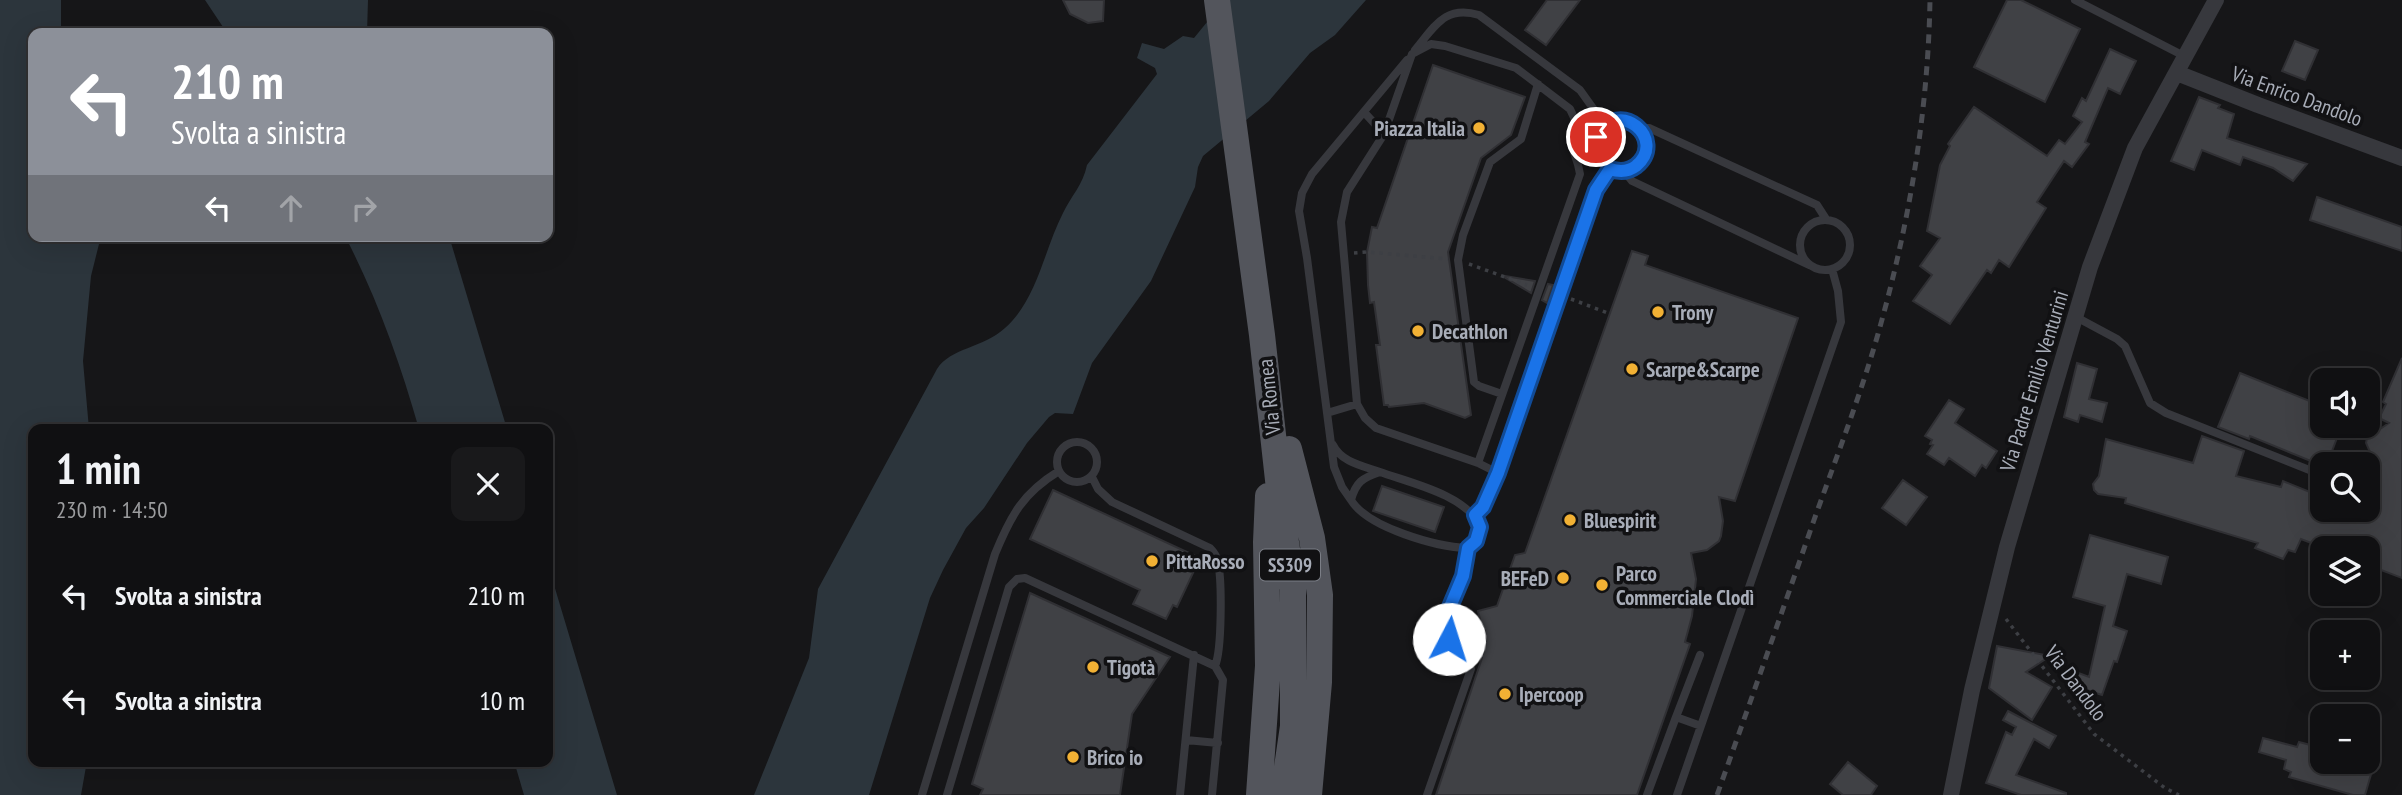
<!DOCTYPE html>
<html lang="it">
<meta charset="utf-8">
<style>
body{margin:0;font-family:"PT Sans Narrow",sans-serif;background:#19191b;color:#f1f3f6;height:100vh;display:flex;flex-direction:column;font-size:26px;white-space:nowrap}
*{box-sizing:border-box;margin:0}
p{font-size:23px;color:#9c9d9f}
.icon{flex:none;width:38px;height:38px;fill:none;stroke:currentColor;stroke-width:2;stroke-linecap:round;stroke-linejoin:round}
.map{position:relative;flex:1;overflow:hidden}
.details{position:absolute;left:28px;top:424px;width:525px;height:343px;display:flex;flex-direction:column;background:#101012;border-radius:14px;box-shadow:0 7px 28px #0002,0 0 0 2px #303032}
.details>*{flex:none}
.top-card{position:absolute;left:28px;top:28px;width:525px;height:214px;border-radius:14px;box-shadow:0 7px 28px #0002,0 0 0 2px #303032;background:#8c9099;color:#fff;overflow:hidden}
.tools{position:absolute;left:2310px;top:368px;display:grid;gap:14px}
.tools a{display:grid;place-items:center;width:70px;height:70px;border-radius:14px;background:#101012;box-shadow:0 7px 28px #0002,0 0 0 2px #303032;font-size:35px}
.pin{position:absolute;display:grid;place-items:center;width:60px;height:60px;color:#fff;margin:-30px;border:4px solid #fff;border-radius:50%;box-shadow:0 2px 7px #0007}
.me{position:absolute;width:77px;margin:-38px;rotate:5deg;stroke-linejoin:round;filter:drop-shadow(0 0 5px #0008)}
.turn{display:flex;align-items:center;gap:24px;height:147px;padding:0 28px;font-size:32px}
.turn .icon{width:91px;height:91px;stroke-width:2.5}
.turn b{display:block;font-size:49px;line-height:60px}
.lanes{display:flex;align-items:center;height:66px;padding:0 28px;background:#0003;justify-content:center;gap:35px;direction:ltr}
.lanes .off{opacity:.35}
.round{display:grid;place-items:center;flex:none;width:74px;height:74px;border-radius:14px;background:#19191b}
.headline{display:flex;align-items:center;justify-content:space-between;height:119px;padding:0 28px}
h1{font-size:42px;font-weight:600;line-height:52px}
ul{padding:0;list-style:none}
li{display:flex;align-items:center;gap:21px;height:105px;padding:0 28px}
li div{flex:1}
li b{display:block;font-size:26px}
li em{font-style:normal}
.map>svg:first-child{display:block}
.water{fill:#2c353c}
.building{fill:#404145;stroke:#303034;stroke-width:2}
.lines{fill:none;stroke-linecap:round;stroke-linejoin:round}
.path{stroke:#3d3f44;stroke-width:3.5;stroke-dasharray:3.5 5;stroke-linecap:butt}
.lane{stroke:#37383d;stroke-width:8}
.street{stroke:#37383d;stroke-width:16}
.primary{stroke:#53555c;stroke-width:26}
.rail{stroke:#4a4c52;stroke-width:5;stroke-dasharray:9 7;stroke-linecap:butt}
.route-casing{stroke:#114b97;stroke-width:18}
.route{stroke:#1a73e8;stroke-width:12}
.poi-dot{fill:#f2b134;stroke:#111113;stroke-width:2.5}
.labels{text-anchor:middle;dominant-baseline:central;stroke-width:7;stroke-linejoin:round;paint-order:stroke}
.shield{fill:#111113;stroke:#7b7e86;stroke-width:2}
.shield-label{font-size:19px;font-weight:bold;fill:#a8adb8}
.street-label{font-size:21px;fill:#a8adb8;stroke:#111113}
.poi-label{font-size:21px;font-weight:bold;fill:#a8adb8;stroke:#111113;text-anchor:start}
</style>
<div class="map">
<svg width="2402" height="795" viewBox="0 0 2402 795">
<rect width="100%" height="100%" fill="#161618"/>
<path class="water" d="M0 0H61V33H33V236H101L91 276 83 361 89 429H33V761H87L81 795H0Z
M205 0H368L367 33H227Z
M1225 0H1366L1335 35 1310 53 1269 101 1203 156 1198 167 1195 187 1151 281 1092 363 1073 414 1055 413 1049 417 1027 443 984 508 966 528 943 570 930 598 869 795H754L809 658 818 589 937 369C950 348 983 348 1005 328 1037 300 1044 250 1063 213 1071 196 1083 185 1087 165L1157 74 1155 68 1137 58 1142 43 1164 49 1183 36 1194 38Z
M345 236H449L507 429H419C400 362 377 298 345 236Z
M548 565 617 795H524L514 761H548Z"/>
<path class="building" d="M1063 0H1104L1103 21 1088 23 1070 14Z
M1547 0H1580L1546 45 1525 30Z
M2007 0H2021L2080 29 2045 102 1974 67Z
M2295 41 2318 50 2305 80 2282 71Z
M2110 49 2136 61 2120 94 2108 88 2085 142 2089 144 2072 167 2064 161 2037 202 2046 208 2009 267 1999 260 1991 273 1987 270 1950 324 1913 301 1932 275 1920 266 1940 238 1927 231 1940 165 1950 146 1948 144 1974 107 2047 156 2059 140 2065 144 2082 122 2073 116 2082 98 2086 101Z
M1433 65 1525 97 1511 135 1481 158 1448 252 1471 415 1465 418 1424 403 1389 407 1388 405H1384L1376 345H1380L1374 302 1370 303 1368 285 1367 252 1372 227 1377 228Z
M2199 97 2220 105 2218 108 2234 114 2227 138 2307 164 2293 181 2273 168 2243 157 2240 165 2202 150 2194 170 2171 161Z
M2317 197 2402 227V251L2310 220Z
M1632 251 1648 256 1645 265 1798 318 1735 501 1719 497 1723 521 1721 536 1719 541 1707 550 1691 553 1696 579 1692 616 1685 642 1690 644 1637 795H1436L1482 658 1475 649 1481 645 1484 637 1478 611 1497 606 1515 555 1525 553Z
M1505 276 1535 281 1531 293 1504 277Z
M1548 284 1553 285 1547 303 1542 300Z
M2402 358V578L2368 565V548H2324L2301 539 2295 552 2288 550 2283 559 2255 548 2258 543 2125 503 2126 498 2098 494 2094 490 2093 484 2099 476 2106 439 2193 463 2202 436 2244 451 2236 476 2281 487 2283 481 2322 497V509H2352L2368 516V459L2370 452 2366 443 2367 438 2389 423 2379 418 2386 404 2383 402Z
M2077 363 2097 369 2089 399 2107 403 2102 422 2080 415 2078 422 2064 417Z
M2240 373 2322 406V425H2342L2327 464H2318L2250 436 2249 439 2218 427Z
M1949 400 1964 409 1955 423 1997 451 1986 468 1982 465 1975 476 1949 458 1944 465 1927 454 1933 445 1930 444 1932 440 1925 436Z
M1903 480 1927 497 1906 525 1882 508Z
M1382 486 1444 507 1435 532 1373 511Z
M1053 490 1200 558 1177 607 1173 605 1166 619 1133 604 1140 590 1030 539Z
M2090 535 2168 557 2161 584 2127 574 2113 626 2127 631 2117 662 2114 661 2102 695 2071 685 2076 672 2089 677 2105 606 2073 597Z
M1030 593 1170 657 1132 714 1120 795H980L983 789 972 784Z
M1997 646 2050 656 2026 672 2052 687 2032 720 1989 688Z
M2008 711 2056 736 2049 748 2034 739 2016 775 2066 793V795H2021L1986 783 2006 732 2012 735 2016 727 2003 720Z
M2263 738 2297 747 2299 742 2322 748V761H2366L2374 764 2365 795H2353L2289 777 2291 772 2284 769 2286 760 2259 752Z
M1848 762 1877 786 1871 795H1843L1830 784Z"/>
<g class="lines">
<path class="path" d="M1354 253 1367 252 1448 259
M1469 264 1527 285
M1571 299 1608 313
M2006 619 2094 734 2165 788 2179 795"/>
<path class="lane" d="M2075 0 2186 57
M1415 50C1435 26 1445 5 1479 15L1580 90 1605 125
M1364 112 1384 134
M1596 146a25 25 0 1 1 50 0a25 25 0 1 1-50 0Z
M1640 128H1649L1817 205 1826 219
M1624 171 1632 181 1809 265
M1800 245a25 25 0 1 1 50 0a25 25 0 1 1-50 0Z
M2076 317 2117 339 2125 346 2150 403 2166 413 2322 475
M1502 394 1479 386 1474 382 1458 260 1463 235 1490 162 1521 139 1538 84
M1327 413 1357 404
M1057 462a20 20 0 1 1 40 0a20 20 0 1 1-40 0Z
M1333 445C1341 462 1363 466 1380 472
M1478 463 1580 174C1576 148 1567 153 1577 124L1570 109 1516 68 1445 46 1431 44 1412 54 1384 134 1347 192 1341 222 1357 404 1365 418 1376 428 1478 463 1498 473
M1380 472C1411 483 1466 495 1480 526L1476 541 1468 548C1437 547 1368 528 1351 500 1356 482 1362 478 1380 472Z
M1092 477 1098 489 1112 502 1210 548C1214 552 1217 556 1218 562 1222 581 1222 650 1215 666
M1351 500 1342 487 1334 467 1307 258 1299 211 1302 193 1312 174 1407 60
M1475 515 1483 507 1498 473 1596 190 1610 169
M1676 717 1700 655
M1186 740 1218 743
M922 795 995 554C1011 515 1023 493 1059 471
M947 795 1009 587 1017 579 1025 578 1215 666 1223 680 1212 795
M1180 795 1194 655
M1427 795 1471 669 1449 639 1447 614 1463 576 1468 548
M1647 795 1676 717 1701 726
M1677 795 1841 322 1838 291 1832 269"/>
<path class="street" d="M2177 73 2258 105 2402 158
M1951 795 1972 690 2007 547 2090 267 2135 148 2216 0"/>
<path class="primary" d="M1217 0 1262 335 1282 516 1293 589V726L1283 795
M1289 449 1312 538 1320 595 1319 682 1309 795
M1259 795 1268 666 1266 542 1268 496"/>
<path class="rail" d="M1717 795C1750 703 1782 612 1814 520 1836 458 1860 397 1878 334 1909 225 1928 113 1930 0"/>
</g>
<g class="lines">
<g class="route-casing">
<path id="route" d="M1449 639 1447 614 1463 576 1468 548 1476 541 1480 527 1475 515 1483 507 1498 473 1596 190 1610 169C1619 172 1628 172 1636 166 1668 140 1619 96 1596 137"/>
</g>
<use href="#route" class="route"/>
</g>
<g class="poi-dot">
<circle cx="1479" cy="128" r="7"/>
<circle cx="1658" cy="312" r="7"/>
<circle cx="1418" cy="331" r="7"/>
<circle cx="1632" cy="369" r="7"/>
<circle cx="1570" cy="520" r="7"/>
<circle cx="1152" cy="561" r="7"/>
<circle cx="1563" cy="578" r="7"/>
<circle cx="1602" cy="585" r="7"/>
<circle cx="1093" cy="667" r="7"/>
<circle cx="1505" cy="694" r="7"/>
<circle cx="1073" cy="757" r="7"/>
</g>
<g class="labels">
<rect class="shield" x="1260" y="549.5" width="60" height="31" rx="5"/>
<g class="shield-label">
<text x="1290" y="565">SS309</text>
</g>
<g class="street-label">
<text transform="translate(2297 96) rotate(20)">Via Enrico Dandolo</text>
<text transform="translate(2034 381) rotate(-73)">Via Padre Emilio Venturini</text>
<text transform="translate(1269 397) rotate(-96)">Via Romea</text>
<text transform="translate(2076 683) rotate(53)">Via Dandolo</text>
</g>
<g class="poi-label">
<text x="1465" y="128" text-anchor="end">Piazza Italia</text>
<text x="1672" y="312">Trony</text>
<text x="1432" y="331">Decathlon</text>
<text x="1646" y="369">Scarpe&amp;Scarpe</text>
<text x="1584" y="520">Bluespirit</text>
<text x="1166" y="561">PittaRosso</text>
<text x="1616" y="573">Parco<tspan x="1616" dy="24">Commerciale Clodì</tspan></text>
<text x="1549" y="578" text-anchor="end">BEFeD</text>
<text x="1107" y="667">Tigotà</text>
<text x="1519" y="694">Ipercoop</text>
<text x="1087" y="757">Brico io</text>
</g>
</g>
</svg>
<div class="tools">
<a><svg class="icon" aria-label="sound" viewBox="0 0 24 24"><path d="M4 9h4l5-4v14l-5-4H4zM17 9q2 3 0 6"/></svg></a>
<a><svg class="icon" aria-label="search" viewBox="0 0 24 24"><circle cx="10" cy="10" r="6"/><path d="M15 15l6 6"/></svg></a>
<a><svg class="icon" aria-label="layers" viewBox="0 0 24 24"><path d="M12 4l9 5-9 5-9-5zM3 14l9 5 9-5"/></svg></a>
<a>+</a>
<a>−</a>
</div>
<div class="pin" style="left:1596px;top:137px;background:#d93025"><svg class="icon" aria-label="arrive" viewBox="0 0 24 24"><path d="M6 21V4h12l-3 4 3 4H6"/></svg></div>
<svg class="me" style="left:1449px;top:639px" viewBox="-20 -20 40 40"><circle r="19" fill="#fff"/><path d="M0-13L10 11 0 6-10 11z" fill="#1a73e8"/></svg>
<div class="top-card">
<div class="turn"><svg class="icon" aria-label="left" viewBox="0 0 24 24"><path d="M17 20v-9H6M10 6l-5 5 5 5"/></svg><div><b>210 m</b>Svolta a sinistra</div></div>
<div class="lanes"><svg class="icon" aria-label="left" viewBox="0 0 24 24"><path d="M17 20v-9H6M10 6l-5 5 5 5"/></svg><svg class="icon off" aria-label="ahead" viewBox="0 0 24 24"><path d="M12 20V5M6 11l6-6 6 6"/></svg><svg class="icon off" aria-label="right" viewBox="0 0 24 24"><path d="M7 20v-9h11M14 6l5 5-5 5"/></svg></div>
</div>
<section class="details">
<div class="headline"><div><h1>1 min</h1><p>230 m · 14:50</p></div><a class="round"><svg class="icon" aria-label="close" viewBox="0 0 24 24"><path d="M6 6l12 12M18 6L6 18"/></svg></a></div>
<ul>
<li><svg class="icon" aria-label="left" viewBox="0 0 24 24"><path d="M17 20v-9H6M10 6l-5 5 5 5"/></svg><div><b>Svolta a sinistra</b></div><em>210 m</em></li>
<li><svg class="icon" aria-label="left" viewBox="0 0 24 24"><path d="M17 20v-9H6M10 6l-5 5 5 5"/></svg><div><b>Svolta a sinistra</b></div><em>10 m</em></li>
</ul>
</section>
</div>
